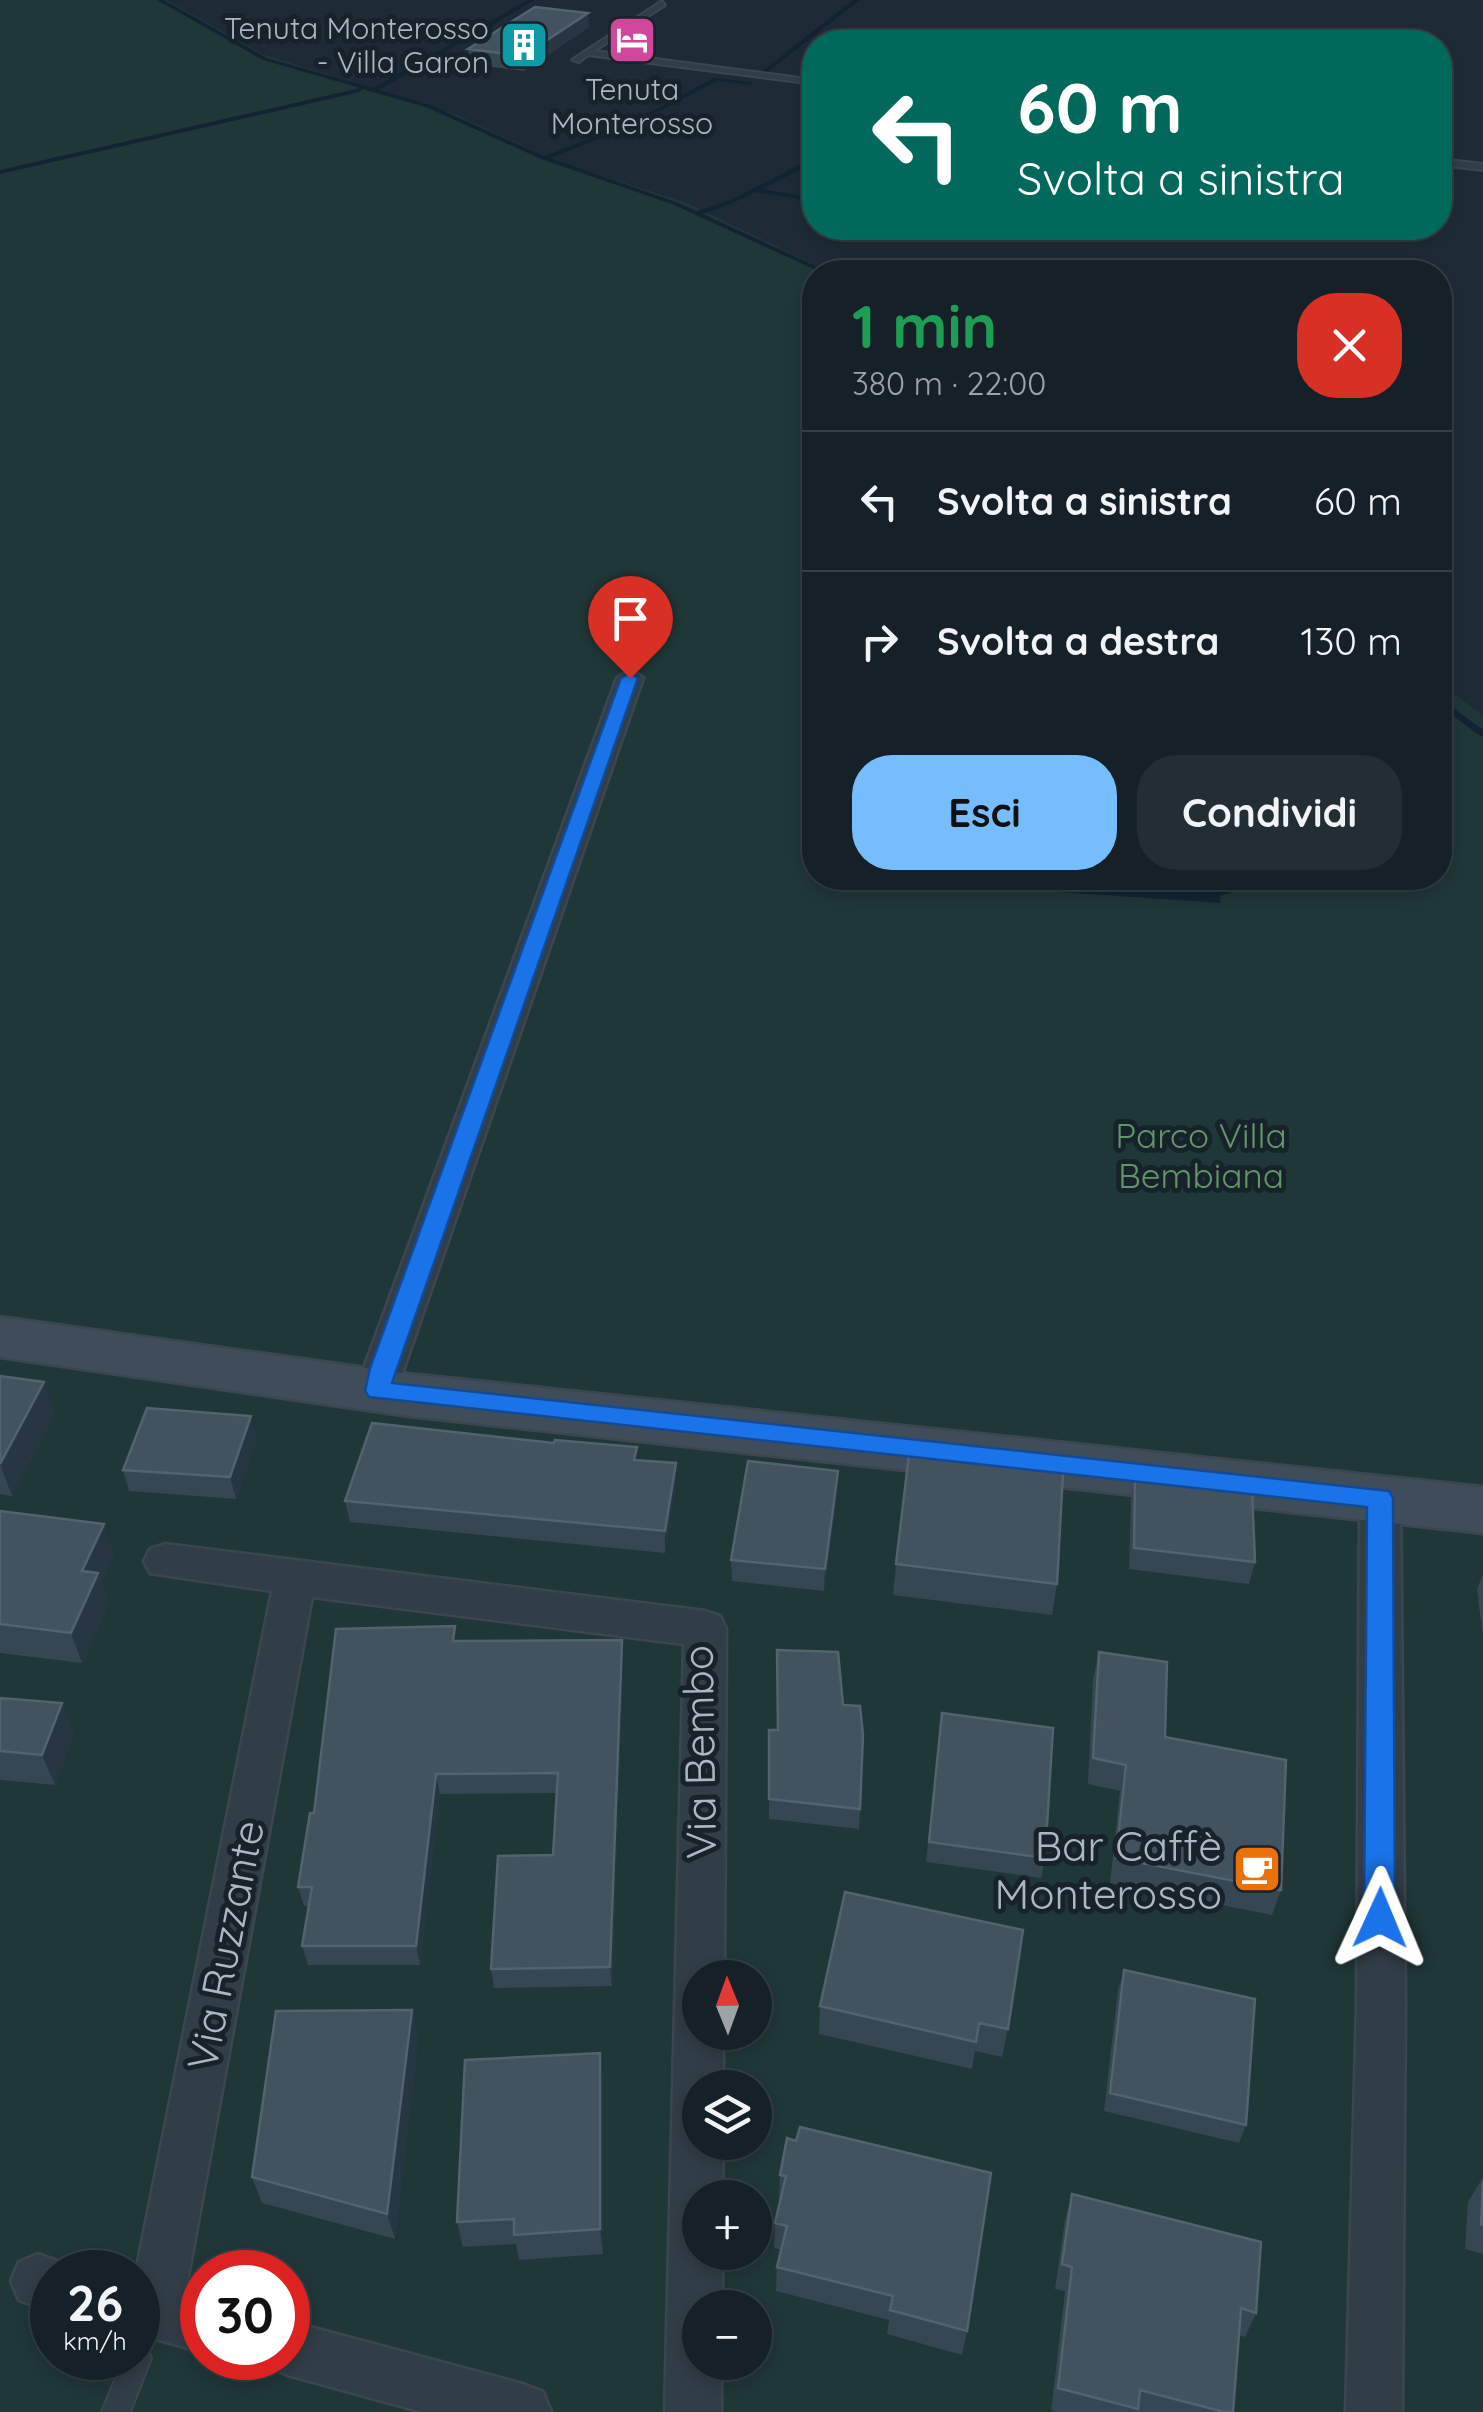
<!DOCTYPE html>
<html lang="it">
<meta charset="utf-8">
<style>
body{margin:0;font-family:Quicksand,sans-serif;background:#232d34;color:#f1f3f6;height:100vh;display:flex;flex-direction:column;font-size:38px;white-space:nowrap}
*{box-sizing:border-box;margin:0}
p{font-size:32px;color:#9ea3a8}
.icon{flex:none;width:55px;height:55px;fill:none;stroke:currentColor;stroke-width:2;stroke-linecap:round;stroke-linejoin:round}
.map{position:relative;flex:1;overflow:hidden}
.side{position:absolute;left:802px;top:260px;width:650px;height:630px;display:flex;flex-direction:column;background:#162028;border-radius:40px;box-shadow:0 5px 15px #0003,0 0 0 2px #353e45}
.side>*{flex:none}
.top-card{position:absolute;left:802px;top:30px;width:650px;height:210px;border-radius:40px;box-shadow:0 5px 15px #0003,0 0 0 2px #353e45;background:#00695c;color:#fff;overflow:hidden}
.needle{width:65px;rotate:359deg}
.fabs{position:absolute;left:682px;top:1960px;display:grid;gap:20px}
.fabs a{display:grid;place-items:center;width:90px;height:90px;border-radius:50%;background:#162028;box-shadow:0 5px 15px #0003,0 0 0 2px #353e45;font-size:50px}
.speed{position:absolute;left:30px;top:2250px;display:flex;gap:20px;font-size:50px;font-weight:700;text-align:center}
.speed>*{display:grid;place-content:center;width:130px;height:130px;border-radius:50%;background:#162028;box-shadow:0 5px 15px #0003,0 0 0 2px #353e45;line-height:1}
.speed small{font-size:25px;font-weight:400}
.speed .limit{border:15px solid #d22;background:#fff;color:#111}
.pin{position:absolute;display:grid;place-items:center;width:85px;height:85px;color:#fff;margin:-102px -42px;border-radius:50% 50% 50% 0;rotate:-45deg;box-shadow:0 0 10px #0007}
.pin .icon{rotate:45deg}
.me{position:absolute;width:110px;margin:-55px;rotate:1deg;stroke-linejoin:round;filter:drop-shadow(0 0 8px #0008)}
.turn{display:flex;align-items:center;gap:35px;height:210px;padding:0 50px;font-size:45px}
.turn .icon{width:130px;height:130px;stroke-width:2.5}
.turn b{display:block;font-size:70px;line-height:85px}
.round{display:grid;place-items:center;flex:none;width:105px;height:105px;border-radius:40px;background:#232d34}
.overview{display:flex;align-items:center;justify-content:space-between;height:170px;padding:0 50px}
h1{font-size:60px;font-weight:700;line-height:75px;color:#1e9e55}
.primary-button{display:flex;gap:20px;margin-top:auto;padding:20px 50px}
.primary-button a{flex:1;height:115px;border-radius:40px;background:#77bdfd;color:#111;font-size:40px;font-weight:700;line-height:115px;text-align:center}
.primary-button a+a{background:#232d34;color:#f1f3f6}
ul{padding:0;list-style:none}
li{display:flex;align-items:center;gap:30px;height:140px;padding:0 50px;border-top:2px solid #353e45}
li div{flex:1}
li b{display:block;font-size:38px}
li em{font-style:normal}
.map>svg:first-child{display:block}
.green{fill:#203737;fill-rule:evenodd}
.water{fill:#122433}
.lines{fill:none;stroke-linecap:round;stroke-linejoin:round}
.stream{fill:#122433;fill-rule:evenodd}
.service-casing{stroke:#3b4650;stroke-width:4}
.minor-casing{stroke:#3b4650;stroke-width:5}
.secondary-casing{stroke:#3b4650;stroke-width:5}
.service{fill:#313d47;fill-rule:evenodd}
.minor{fill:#313d47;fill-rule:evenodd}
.secondary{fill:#3f4d5a;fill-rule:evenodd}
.wall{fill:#364653}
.shaded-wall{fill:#273642}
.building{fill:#42525f;stroke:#53626f;stroke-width:2.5}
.route{fill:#1a73e8;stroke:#114b97;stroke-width:2.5}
.labels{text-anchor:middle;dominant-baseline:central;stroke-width:10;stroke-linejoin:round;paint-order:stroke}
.far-poi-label{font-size:30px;fill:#abb8c4;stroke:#17222b;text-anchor:end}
.park-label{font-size:35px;fill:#629567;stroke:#17222b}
.near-street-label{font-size:42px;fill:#abb8c4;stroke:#17222b}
.near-poi-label{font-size:42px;fill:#abb8c4;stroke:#17222b;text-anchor:end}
</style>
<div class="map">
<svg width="1483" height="2412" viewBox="0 0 1483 2412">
<rect width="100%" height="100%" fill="#1e2b36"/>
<path class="green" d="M0 0H167L262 54 457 115 551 159 687 203 830 272H815V878H1440V683L1483 716V2412H0ZM700 1978H755V2032H700ZM700 2088H755V2142H700ZM700 2198H755V2252H700ZM52 2272H138V2358H52ZM202 2272H288V2358H202ZM700 2308H755V2362H700Z"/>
<path class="water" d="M856 878H1247L1244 888 1220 896 1221 903Z"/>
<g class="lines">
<path class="stream" d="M157 0H164L267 58 373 88 528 0H535L379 90 430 105 544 156 626 125 714 78 752 82 750 85 717 81 630 127 550 158 676 202 697 211 731 200 815 157V162L762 189 815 198V202L756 192 735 202 703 214 829 272H820L672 204 541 159 426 107 362 89 360 92 0 174V170L360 88 263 60Z
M853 0H860L766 73H762V71Z
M1440 698 1483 730V738L1440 706Z"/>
<g class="service-casing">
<path id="service" d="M662 1 665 5 594 51 815 80V84L588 55 579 62 572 60Z
M1440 159 1483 164V170L1440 165Z
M138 2345 147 2348 151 2358 130 2412H102L124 2358H138Z"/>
</g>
<g class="minor-casing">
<path id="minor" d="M630 670 643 678 396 1391 390 1401 377 1405 364 1401 358 1391 361 1376 617 678Z
M1380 1482 1394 1487 1400 1498 1405 2004 1402 2412H1346L1357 2004 1360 1498 1366 1487Z
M165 1544 705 1611 720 1616 726 1629 724 1978H700V2032H723V2088H700V2142H723L722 2198H700V2252H722V2308H700V2362H721V2412H665L684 1644 312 1597 185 2293 202 2298V2352L138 2334 136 2272 272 1591 150 1573 144 1561 150 1549Z
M38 2254 71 2266 74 2272H52V2312L19 2300 11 2281 19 2262Z
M288 2321 523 2384 543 2392 551 2412H422L288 2375 269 2367 265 2358H288Z"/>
</g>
<g class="secondary-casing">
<path id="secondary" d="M0 1317 409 1374 1483 1487V1533L409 1416 0 1357Z"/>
</g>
<use href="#service" class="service"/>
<use href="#minor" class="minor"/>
<use href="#secondary" class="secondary"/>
</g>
<path class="wall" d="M589 27 524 71 470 64 468 49Z
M0 1376 55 1413 12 1496 0 1494Z
M257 1438 236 1499 129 1491 123 1470Z
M638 1460 676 1463V1485L665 1553 350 1522 345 1501Z
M1135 1477 1255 1562 1249 1584 1129 1569 1131 1498Z
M837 1493 824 1591 732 1581 731 1560Z
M0 1511 114 1555 101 1583 109 1604 82 1663 0 1653Z
M896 1564 1057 1584 1052 1615 893 1595Z
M1483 1574V1638L1477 1589Z
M622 1640 623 1661 612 1986 494 1988 491 1969 553 1855 556 1793 440 1794 420 1965H308L302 1946 309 1906H304L298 1887 457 1641Z
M777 1650 843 1705 860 1809 859 1829 769 1819V1730H777Z
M1099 1652 1281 1890 1272 1915 1110 1883 1120 1791 1088 1784 1093 1679Z
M0 1698 74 1733 55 1785 0 1780Z
M942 1713 1045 1858 1041 1878 926 1862Z
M845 1892 1008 2029 1002 2057 975 2051 972 2069 819 2034 820 2006Z
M1124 1970 1246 2125 1239 2143 1104 2111 1118 1990Z
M412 2010 418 2037 395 2239 262 2203 252 2177Z
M600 2053 603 2081V2254L519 2260 516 2244 463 2247 457 2222Z
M787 2138 967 2331 962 2355 887 2334 889 2320 776 2291 777 2267 781 2250 774 2248 775 2223 780 2201 779 2200 780 2175Z
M1483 2177V2254L1465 2249 1468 2202Z
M1072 2194 1256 2313 1245 2337 1239 2335 1233 2412H1056L1051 2411 1065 2291 1055 2289 1065 2220Z"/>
<path class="shaded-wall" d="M588 13 589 27 524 71 523 56Z
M44 1382 55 1413 12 1496 0 1464Z
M251 1416 257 1438 236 1499 230 1477Z
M676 1463V1485L665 1553V1531Z
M838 1471 837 1493 824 1591 825 1569Z
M104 1524 114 1555 101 1583 109 1604 82 1663 71 1633 82 1571Z
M622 1640 623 1661 612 1986 610 1967Z
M62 1703 74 1733 55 1785 42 1755Z
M436 1774 440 1794 420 1965 416 1946Z
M412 2010 418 2037 395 2239 387 2214Z
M600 2053 603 2081V2254L600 2229Z"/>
<path class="building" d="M535 7 588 13 523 56 468 49Z
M0 1376 44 1382 0 1464Z
M147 1408 251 1416 230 1477 123 1470Z
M372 1423 554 1443 555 1440 637 1447 634 1460 676 1463 665 1531 345 1501Z
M909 1454 1063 1473 1057 1584 896 1564Z
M748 1461 838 1471 825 1569 731 1560Z
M1135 1477 1252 1490 1255 1562 1134 1548Z
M0 1511 104 1524 82 1571 98 1573 71 1633 0 1624Z
M455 1626 453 1641 622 1640 610 1967 491 1969 498 1856 553 1855 558 1773 436 1774 416 1946H302L312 1887H298L310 1813H314L336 1629Z
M777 1650 838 1652 843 1705 860 1706 863 1735 860 1809 769 1799V1730H778Z
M1099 1652 1167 1662 1165 1737 1286 1760 1281 1890 1116 1858 1126 1765 1093 1758Z
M0 1698 62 1703 42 1755 0 1751Z
M942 1713 1053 1728 1045 1858 929 1842Z
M845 1892 1023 1930 1008 2029 979 2023 976 2042 820 2006Z
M1124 1970 1255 1999 1246 2125 1110 2093Z
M412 2010 387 2214 252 2177 276 2011Z
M600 2053V2229L514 2235V2219L457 2222 465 2060Z
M800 2127 991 2173 967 2331 890 2310 893 2296 777 2267 787 2226 775 2223 786 2176 780 2175 787 2138 796 2141Z
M1483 2181V2225L1481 2224Z
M1072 2194 1261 2242 1256 2313 1241 2308 1233 2412H1224L1140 2390 1138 2409 1058 2388 1072 2267 1062 2264Z"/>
<path class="route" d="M630 673 638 678 392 1383 1389 1491 1393 1498 1395 1918 1391 1928 1380 1932 1369 1928 1364 1918 1367 1507 369 1397 365 1391 370 1368 621 678Z"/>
<defs>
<g id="hotel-square" transform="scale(2.5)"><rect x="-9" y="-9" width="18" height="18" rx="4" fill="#d1479c" stroke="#17222b"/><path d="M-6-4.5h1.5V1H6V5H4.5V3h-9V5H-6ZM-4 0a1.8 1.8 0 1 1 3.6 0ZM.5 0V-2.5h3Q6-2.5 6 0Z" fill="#fff"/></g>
<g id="building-square" transform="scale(2.5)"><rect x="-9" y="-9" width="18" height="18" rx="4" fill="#0f9aa8" stroke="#17222b"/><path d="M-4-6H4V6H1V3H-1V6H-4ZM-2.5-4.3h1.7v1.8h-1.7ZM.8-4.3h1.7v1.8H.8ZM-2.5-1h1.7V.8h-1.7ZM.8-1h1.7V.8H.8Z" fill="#fff"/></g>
<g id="cafe-square" transform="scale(2.5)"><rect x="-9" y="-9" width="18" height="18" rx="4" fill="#e8710a" stroke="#17222b"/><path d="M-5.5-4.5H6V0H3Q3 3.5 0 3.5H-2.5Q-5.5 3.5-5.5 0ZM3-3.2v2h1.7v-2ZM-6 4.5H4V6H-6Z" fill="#fff"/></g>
</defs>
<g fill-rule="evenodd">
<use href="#hotel-square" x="632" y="40"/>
<use href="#building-square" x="524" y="45"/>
<use href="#cafe-square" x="1257" y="1869"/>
</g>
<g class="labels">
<g class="far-poi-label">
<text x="489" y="28">Tenuta Monterosso<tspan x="489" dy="34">- Villa Garon</tspan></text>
<text x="632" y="89" text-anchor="middle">Tenuta<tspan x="632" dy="34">Monterosso</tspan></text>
</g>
<g class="park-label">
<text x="1201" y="1135">Parco Villa<tspan x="1201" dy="40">Bembiana</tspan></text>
</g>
<g class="near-street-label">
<text transform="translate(699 1752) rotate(-91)">Via Bembo</text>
<text transform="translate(225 1945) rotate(-79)">Via Ruzzante</text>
</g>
<g class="near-poi-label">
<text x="1222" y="1845">Bar Caffè<tspan x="1222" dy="48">Monterosso</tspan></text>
</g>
</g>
</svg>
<div class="fabs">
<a><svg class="needle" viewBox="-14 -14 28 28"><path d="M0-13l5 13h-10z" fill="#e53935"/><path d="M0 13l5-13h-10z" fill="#9ea3a8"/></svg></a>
<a><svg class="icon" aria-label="layers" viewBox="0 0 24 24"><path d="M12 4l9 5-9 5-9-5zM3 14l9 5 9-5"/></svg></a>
<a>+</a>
<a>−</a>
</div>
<div class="speed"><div>26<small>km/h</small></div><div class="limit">30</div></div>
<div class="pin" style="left:630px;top:678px;background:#d93025"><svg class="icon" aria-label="arrive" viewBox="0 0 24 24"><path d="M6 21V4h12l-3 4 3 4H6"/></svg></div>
<svg class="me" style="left:1380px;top:1918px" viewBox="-20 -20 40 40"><path d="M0-17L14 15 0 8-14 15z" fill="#1a73e8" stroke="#fff" stroke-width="4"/></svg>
<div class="top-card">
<div class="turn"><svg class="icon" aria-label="left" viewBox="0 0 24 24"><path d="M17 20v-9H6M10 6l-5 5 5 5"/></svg><div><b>60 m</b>Svolta a sinistra</div></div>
</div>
<section class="side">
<div class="overview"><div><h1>1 min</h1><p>380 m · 22:00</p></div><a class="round" style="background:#d93025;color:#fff"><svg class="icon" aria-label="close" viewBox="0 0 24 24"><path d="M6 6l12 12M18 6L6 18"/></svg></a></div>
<ul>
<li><svg class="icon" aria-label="left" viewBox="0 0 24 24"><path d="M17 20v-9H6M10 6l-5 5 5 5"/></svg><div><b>Svolta a sinistra</b></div><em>60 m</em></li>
<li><svg class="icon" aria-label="right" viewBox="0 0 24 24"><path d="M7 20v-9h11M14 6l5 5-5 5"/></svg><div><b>Svolta a destra</b></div><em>130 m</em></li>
</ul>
<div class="primary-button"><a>Esci</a><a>Condividi</a></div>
</section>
</div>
